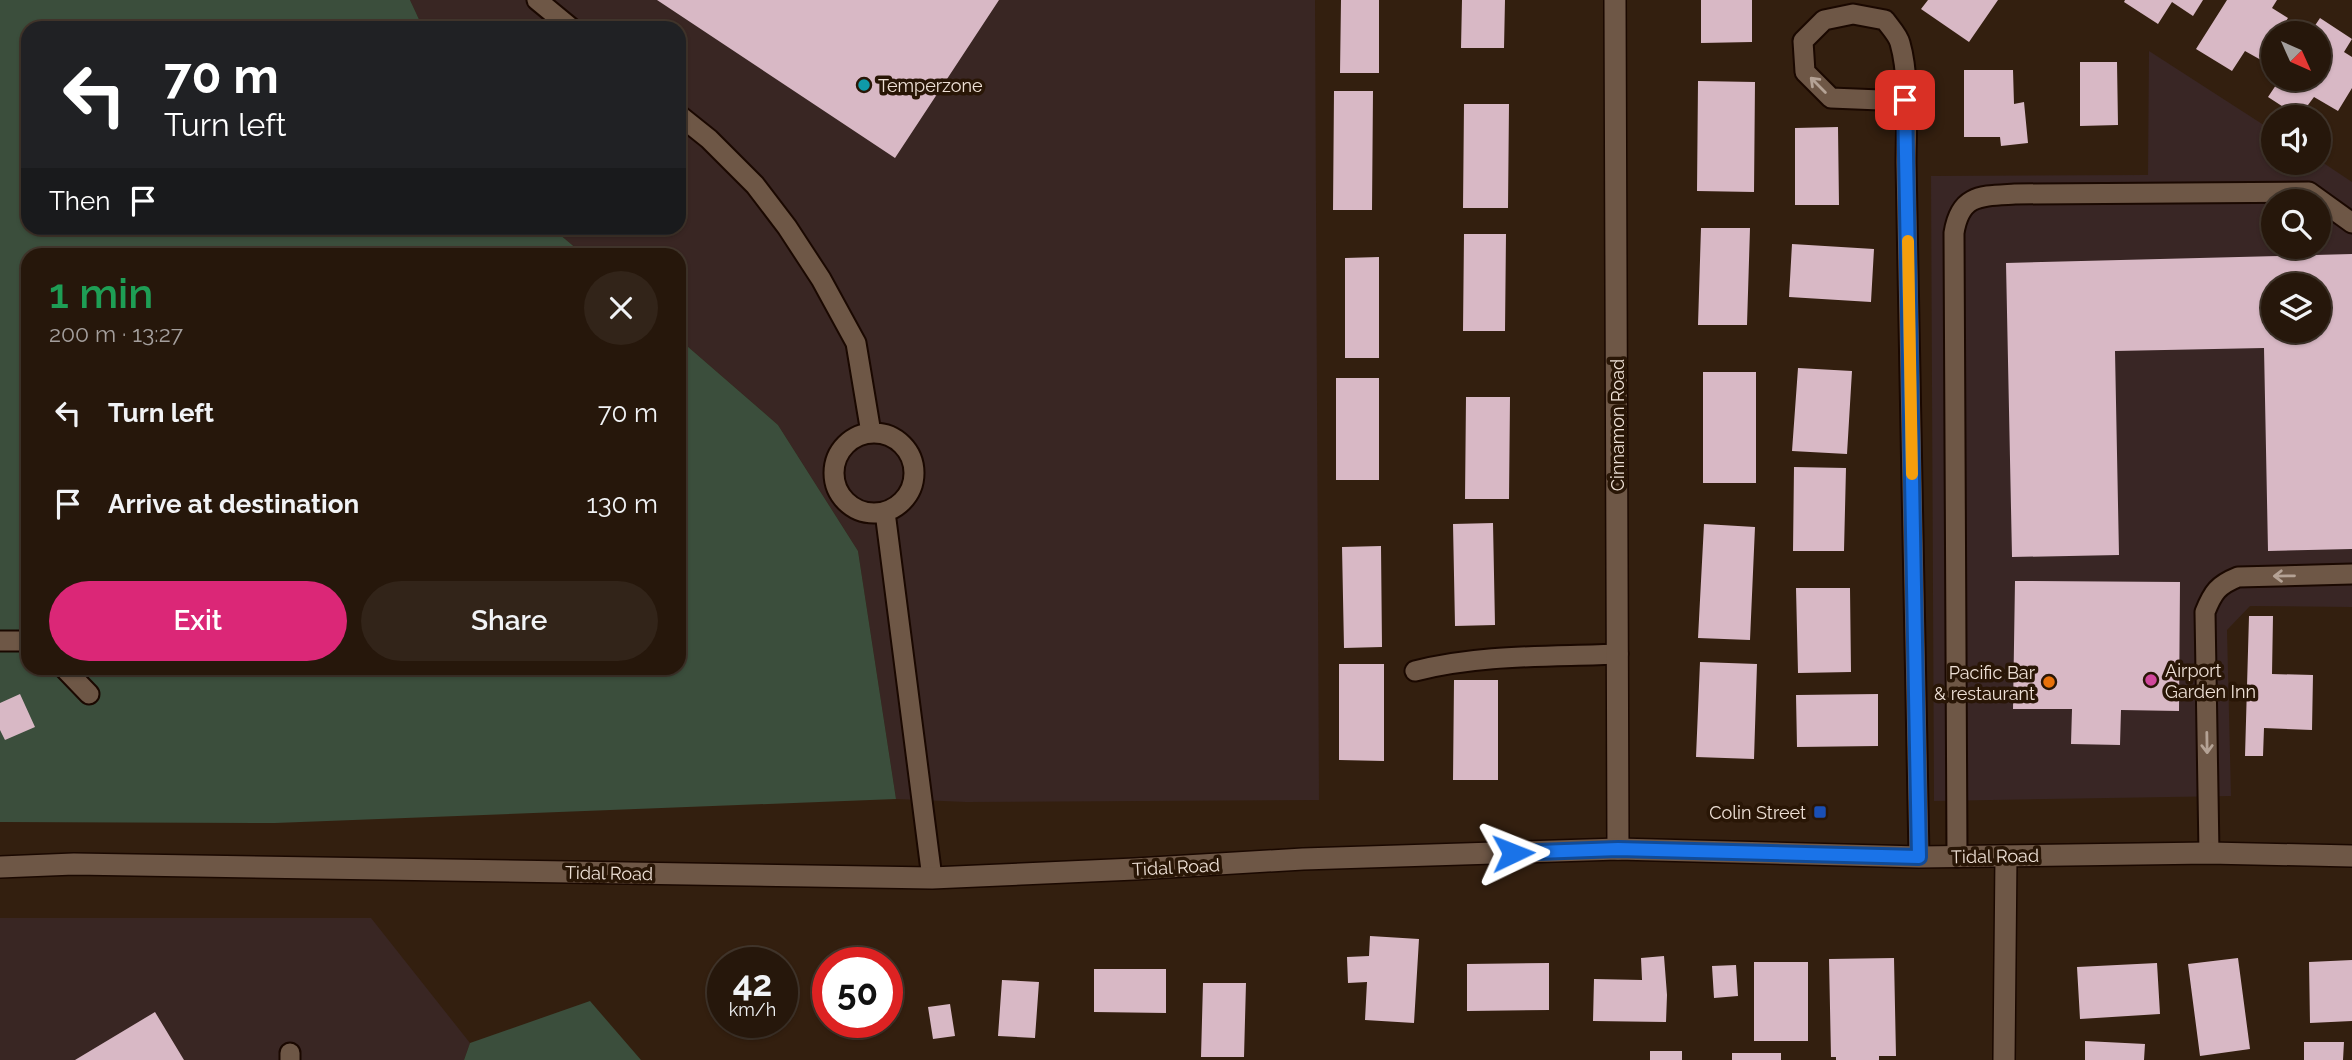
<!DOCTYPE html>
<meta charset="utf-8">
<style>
body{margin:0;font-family:Raleway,sans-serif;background:#322419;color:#f1f3f6;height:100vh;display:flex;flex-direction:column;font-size:26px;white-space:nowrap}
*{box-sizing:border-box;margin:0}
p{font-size:23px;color:#a49f9d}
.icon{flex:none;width:38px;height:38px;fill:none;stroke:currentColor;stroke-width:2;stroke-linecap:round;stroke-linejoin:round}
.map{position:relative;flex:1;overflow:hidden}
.sheet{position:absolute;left:21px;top:248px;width:665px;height:427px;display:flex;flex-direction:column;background:#26170b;border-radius:21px;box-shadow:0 2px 5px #0004,0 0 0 2px #42362c}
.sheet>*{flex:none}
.banner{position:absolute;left:21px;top:21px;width:665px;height:214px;border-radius:21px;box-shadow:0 2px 5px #0004,0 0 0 2px #42362c;background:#202124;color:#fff;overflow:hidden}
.needle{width:46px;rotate:135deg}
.controls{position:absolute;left:2261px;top:21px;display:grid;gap:14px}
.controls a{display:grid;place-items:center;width:70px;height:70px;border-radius:50%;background:#26170b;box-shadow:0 2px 5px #0004,0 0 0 2px #42362c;font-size:35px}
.speed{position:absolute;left:707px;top:947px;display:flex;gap:14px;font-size:35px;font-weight:700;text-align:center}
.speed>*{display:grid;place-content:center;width:91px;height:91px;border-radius:50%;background:#26170b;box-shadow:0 2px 5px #0004,0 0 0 2px #42362c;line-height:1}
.speed small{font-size:18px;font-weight:400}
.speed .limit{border:10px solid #d22;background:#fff;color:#111}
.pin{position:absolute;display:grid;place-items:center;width:60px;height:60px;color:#fff;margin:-30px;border-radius:14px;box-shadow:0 4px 10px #0006}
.me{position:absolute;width:77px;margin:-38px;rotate:88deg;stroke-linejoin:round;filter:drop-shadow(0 0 5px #0008)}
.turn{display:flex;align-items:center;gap:24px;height:147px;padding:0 28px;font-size:32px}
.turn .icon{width:91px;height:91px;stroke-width:2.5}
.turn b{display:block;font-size:49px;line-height:60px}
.then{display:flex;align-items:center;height:66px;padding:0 28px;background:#0003;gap:14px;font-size:26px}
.round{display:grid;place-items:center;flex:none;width:74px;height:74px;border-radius:37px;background:#322419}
.overview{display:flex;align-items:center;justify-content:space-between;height:119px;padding:0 28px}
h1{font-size:42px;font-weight:600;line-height:52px;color:#1e9e55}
.primary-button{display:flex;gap:14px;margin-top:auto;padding:14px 28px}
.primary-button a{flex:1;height:80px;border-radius:42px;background:#db2777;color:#fff;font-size:28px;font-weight:600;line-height:80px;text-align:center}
.primary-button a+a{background:#322419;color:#f1f3f6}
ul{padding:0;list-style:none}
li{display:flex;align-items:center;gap:21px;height:91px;padding:0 28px}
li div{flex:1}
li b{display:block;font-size:26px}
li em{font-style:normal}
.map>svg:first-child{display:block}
.commercial{fill:#392625;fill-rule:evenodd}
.industrial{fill:#392623}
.green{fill:#3b4e3c}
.building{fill:#d8b8c5;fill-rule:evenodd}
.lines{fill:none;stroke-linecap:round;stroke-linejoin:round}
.lane-casing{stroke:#1a0800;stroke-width:23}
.street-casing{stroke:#1a0800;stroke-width:24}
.secondary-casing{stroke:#1a0800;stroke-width:24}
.lane{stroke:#6e5746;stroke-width:19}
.street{stroke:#6e5746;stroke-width:21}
.secondary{stroke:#6e5746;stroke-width:21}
.oneway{stroke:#b4a295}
.route-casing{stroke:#114b97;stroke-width:18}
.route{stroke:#1a73e8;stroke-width:12}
.slow{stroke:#f59e0b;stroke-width:12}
.culture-dot{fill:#0f9aa8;stroke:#291606;stroke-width:2.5}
.hotel-dot{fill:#d1479c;stroke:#291606;stroke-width:2.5}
.food-dot{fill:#e8710a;stroke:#291606;stroke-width:2.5}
.transit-dot{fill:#1a4fb4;stroke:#291606;stroke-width:2.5}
.labels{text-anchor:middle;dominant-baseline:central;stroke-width:7;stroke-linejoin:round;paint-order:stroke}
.poi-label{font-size:18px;fill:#eee0d6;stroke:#291606;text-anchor:start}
.street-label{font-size:18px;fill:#eee0d6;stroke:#291606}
</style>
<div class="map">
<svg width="2352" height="1060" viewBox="0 0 2352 1060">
<rect width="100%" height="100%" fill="#331f0f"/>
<path class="commercial" d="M2149 51 2273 131V163H2319V160L2352 182V607L2250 606 2227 630 2231 796 1934 801 1931 176 2148 175ZM2273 201H2319V247H2273ZM2273 285H2319V331H2273Z"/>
<path class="industrial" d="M410 0H1315L1319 800 966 802 896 799 858 551 778 425 679 339V256L584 255 552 228H679V28H423Z
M0 918H371L470 1043 464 1060H0Z"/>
<path class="green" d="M0 0H410L423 28H28V228H552L584 255 28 256V668H679V339L778 425 858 551 896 799 275 823 0 822Z
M590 1001 641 1060H464L470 1043Z"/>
<path class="building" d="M657 0H999L895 158Z
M1341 0H1379V73H1340Z
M1462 0H1505L1504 48H1461Z
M1701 0H1752V42L1701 43Z
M1928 0H1998L1969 42 1921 9Z
M2125 0H2203L2193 16 2172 2 2158 24 2124 2Z
M2227 0H2277L2272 8 2288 18 2278 33H2273V41L2261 60 2245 51 2232 71 2196 49Z
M2320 18 2352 39 2344 52 2352 57V88L2338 111 2314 97 2299 117 2268 97 2280 79H2319V33H2310Z
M2080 62H2117L2118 125 2080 126Z
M1964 70H2013L2014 104 2024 102 2028 143 2001 146 2000 137H1964Z
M1698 81 1755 82 1754 192 1697 191Z
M1334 91H1373L1372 210H1333Z
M1464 104H1509L1508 208H1463Z
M1838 127 1839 205H1795V128Z
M1701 228H1750L1747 325H1698Z
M1464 234H1506L1505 331H1463Z
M1792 244 1874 249 1871 302 1789 297Z
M2352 254V549L2268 551 2264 348 2115 351 2119 555 2012 557 2006 263ZM2273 285H2319V331H2273Z
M1379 257V358H1345V258Z
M1798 368 1852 371 1847 454 1792 451Z
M1703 372H1756V483H1703Z
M1336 378H1379V480H1336Z
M1466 397H1510L1509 499H1465Z
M1794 467 1846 468 1844 551H1793Z
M1493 523 1495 625 1455 626 1453 524Z
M1704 524 1755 527 1750 640 1698 638Z
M1381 546 1382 647 1344 648 1342 547Z
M2015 581 2180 582 2179 711 2121 710 2120 745 2071 744 2072 709H2013Z
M1796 588H1850L1851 672 1798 673Z
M2249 616H2273L2272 674 2313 675 2312 730 2264 728 2263 756H2245Z
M1700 662 1757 664 1754 759 1696 757Z
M1339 664H1384V761L1339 760Z
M1454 680H1498V780H1453Z
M20 694 35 727 5 740 0 730V703Z
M1878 694V746L1797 747 1796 695Z
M1370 936 1419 939 1414 1023 1365 1020 1367 982 1348 983 1347 957 1369 956Z
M1664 956 1667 995 1666 1022 1593 1021 1594 979 1642 980 1641 958Z
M1894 958 1896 1056H1879V1060H1836V1057H1831L1829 959Z
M2238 958 2250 1049 2200 1056 2188 964Z
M2352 960V1021L2310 1023 2309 962Z
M1754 962H1808V1041H1754Z
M1549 963V1010L1467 1011V964Z
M2157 963 2160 1014 2080 1019 2077 967Z
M1736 965 1738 996 1714 998 1712 966Z
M1094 969H1166V1013L1094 1012Z
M1002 980 1039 982 1035 1038 998 1036Z
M1203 983H1246L1244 1057H1201Z
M950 1004 955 1036 933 1039 928 1007Z
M155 1012 184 1060H75Z
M2085 1041 2145 1044 2144 1060H2085Z
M2304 1042H2344L2343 1060H2304Z
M1650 1051H1682V1060H1650Z
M1732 1053H1781V1060H1732Z"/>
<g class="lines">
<g class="lane-casing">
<path id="lane" d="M537 0 571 28
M1905 101 1831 98 1805 72 1803 41 1824 20 1853 14 1885 20C1890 27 1898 35 1900 43 1910 78 1906 126 1906 163L1919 857
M679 115 709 139 755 185 787 227 821 279 856 343 871 433
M834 473a40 40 0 1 1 80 0a40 40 0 1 1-80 0Z
M885 512 932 878
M0 641H28
M64 668 89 694
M1415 671C1481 654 1550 657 1618 654
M2209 853 2205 612C2213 592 2218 585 2238 577L2352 574
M1957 857 1954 233C1960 194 1981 196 2015 194L2309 192 2352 223
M290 1053V1060"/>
</g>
<g class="street-casing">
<path id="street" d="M1615 0 1618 849
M2004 1060 2006 856"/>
</g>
<g class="secondary-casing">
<path id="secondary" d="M0 867 74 864 932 878 1135 869 1303 859 1618 849 1919 857 2209 853 2352 856"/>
</g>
<use href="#lane" class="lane"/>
<use href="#street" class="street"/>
<use href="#secondary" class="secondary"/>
</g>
<defs><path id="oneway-shaft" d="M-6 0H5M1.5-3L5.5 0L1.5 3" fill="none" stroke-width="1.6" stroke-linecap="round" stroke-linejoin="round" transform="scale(1.75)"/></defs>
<g class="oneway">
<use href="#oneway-shaft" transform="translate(1818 85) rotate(-135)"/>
<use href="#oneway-shaft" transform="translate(2284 576) rotate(179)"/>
<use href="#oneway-shaft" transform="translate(2207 743) rotate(89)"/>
</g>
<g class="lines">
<g class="route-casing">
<path id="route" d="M1513 853 1618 849 1919 857 1905 100"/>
</g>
<use href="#route" class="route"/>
<path class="slow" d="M1908 241 1912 474"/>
</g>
<circle class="culture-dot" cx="864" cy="85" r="7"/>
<circle class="hotel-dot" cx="2151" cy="680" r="7"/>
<circle class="food-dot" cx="2049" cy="682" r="7"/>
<rect class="transit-dot" x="1813" y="805" width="14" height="14" rx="3.5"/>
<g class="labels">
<g class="poi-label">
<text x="878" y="85">Temperzone</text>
<text x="2165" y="670">Airport<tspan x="2165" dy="21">Garden Inn</tspan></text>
<text x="2035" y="672" text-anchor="end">Pacific Bar<tspan x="2035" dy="21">&amp; restaurant</tspan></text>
<text x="1806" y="812" text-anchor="end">Colin Street</text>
</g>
<g class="street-label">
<text transform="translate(1617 425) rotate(-90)">Cinnamon Road</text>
<text transform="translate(1995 856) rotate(-1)">Tidal Road</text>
<text transform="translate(1176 867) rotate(-3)">Tidal Road</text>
<text transform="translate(609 873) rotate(1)">Tidal Road</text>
</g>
</g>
</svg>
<div class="controls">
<a><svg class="needle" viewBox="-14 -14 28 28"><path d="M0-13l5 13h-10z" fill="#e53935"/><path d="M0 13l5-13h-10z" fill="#a49f9d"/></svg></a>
<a><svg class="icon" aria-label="sound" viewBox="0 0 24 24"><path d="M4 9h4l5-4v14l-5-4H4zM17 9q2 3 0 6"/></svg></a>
<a><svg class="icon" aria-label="search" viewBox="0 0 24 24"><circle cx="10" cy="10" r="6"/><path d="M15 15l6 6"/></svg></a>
<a><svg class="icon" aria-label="layers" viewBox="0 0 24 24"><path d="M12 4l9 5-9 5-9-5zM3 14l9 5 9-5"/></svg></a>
</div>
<div class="speed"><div>42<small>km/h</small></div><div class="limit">50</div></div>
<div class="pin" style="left:1905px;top:100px;background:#d93025"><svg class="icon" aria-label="arrive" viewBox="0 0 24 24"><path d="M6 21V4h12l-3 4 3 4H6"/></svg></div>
<svg class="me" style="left:1513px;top:853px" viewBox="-20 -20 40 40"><path d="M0-17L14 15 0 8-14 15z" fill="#1a73e8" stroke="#fff" stroke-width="4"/></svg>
<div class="banner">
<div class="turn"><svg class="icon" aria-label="left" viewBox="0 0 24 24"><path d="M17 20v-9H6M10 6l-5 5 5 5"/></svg><div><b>70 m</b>Turn left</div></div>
<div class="then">Then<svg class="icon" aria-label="arrive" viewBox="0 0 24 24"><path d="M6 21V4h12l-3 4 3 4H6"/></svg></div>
</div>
<section class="sheet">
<div class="overview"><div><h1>1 min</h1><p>200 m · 13:27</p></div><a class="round"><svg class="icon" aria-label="close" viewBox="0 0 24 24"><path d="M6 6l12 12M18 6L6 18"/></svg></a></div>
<ul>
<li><svg class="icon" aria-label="left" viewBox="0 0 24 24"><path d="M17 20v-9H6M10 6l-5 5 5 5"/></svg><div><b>Turn left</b></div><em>70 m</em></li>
<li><svg class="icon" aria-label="arrive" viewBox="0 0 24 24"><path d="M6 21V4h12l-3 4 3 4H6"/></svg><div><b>Arrive at destination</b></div><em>130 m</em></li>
</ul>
<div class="primary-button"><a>Exit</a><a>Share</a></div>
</section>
</div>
